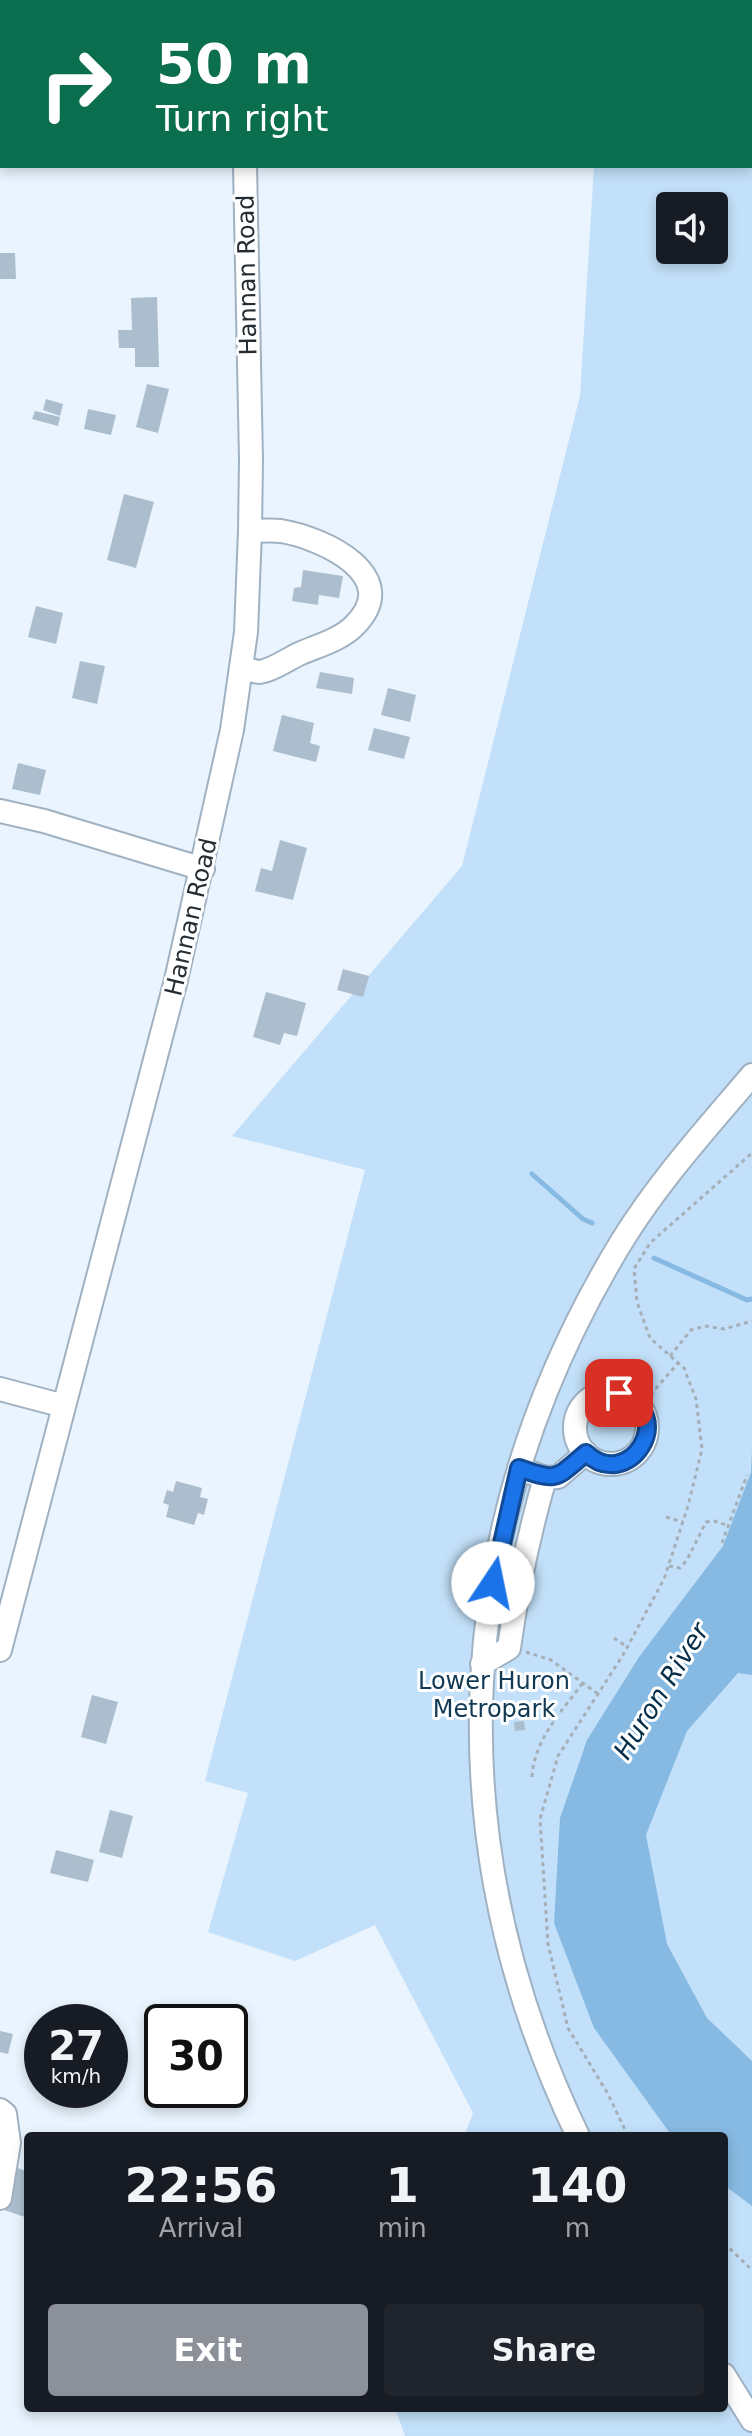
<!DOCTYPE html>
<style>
body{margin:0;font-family:"DejaVu Sans",sans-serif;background:#20242c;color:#f1f3f6;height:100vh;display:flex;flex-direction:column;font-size:30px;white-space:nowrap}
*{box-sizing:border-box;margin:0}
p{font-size:26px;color:#9ea1a6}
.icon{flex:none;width:44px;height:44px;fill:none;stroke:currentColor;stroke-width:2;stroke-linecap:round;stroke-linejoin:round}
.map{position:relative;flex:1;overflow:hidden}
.side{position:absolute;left:24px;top:2132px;width:704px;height:280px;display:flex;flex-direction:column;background:#171b24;border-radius:8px;box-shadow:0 4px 12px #0003}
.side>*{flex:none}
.top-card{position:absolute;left:0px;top:0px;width:752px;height:168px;box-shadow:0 4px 12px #0003;background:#0b6e4f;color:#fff;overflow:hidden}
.controls{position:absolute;left:656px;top:192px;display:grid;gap:16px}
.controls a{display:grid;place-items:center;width:72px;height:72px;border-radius:8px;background:#171b24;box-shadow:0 4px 12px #0003;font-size:40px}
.speed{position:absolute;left:24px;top:2004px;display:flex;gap:16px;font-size:40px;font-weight:700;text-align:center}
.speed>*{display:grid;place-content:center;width:104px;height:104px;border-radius:50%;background:#171b24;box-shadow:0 4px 12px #0003;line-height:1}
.speed small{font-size:20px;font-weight:400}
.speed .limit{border:4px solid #111;border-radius:12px;background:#fff;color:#111}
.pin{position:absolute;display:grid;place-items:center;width:68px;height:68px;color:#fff;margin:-34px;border-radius:16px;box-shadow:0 4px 12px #0006}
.me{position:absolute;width:88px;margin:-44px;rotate:11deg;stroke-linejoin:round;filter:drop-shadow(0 0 6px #0008)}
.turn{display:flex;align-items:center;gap:28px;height:168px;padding:0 24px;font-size:36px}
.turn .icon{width:104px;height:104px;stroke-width:2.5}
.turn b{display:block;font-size:56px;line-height:68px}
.eta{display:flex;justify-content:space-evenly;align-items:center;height:136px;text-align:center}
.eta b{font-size:48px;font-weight:600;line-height:56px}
.primary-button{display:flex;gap:16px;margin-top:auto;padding:16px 24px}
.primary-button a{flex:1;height:92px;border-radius:8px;background:#8c9099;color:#fff;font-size:32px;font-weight:600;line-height:92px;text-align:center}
.primary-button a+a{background:#20242c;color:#f1f3f6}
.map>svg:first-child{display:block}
.green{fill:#c2e0f9;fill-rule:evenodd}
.water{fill:#87bae2}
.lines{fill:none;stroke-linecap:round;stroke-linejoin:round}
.stream{stroke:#87bae2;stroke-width:5}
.building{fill:#acbecd}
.minor-casing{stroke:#a0b2c2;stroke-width:26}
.path{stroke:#a5afb8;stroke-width:3;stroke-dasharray:4 4;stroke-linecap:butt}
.minor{stroke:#fff;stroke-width:22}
.route-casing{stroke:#114b97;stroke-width:20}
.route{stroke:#1a73e8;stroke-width:14}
.labels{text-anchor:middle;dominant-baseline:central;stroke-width:6;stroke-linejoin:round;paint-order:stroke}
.street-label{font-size:24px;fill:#252d33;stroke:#fff}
.park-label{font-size:24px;fill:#113954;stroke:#fff}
.water-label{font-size:26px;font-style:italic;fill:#022c47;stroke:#fff}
</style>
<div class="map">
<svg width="752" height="2436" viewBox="0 0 752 2436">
<rect width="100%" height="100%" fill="#e9f4fe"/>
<path class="green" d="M604 0H752V2436H405L395 2408H724V2136H464L473 2113 375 1925 295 1961 208 1932 248 1793 205 1781 365 1170 232 1136 462 866 580 396 594 166H750V2H603ZM670 206H714V250H670Z"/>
<path class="water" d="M752 1450V1675L738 1673 687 1731 646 1835 667 1944 707 2018 752 2061V2206L724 2185V2136H672L594 2028 554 1923 560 1818 587 1740 639 1657 723 1546 751 1472Z"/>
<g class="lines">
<path class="stream" d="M532 1174 583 1219 592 1223
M654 1258 747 1300 752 1299"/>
</g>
<path class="building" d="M0 253H15L16 279H0Z
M157 297 159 367H135V348H119L118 330H132L131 298Z
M147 384 169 389 158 433 136 427Z
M46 399 63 404 60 416 43 410Z
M88 409 116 415 111 435 84 429Z
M35 411 60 417 58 426 32 419Z
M124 494 154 502 136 568 107 560Z
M303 570 343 576 339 598 319 595 318 605 292 601 294 588 301 587Z
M36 606 63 613 56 644 28 637Z
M80 661 105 666 97 704 72 698Z
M320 672 354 678 352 694 316 688Z
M388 688 416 695 410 722 381 715Z
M282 715 314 723 310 743 320 746 316 762 273 751Z
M374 728 410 737 404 759 368 750Z
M18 763 46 770 40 795 12 789Z
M280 840 307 848 293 900 255 891 261 868 272 871Z
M343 969 369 976 363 997 337 990Z
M266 992 306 1003 297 1036 284 1033 280 1045 253 1037Z
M176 1481 202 1488 200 1497 208 1499 204 1515 198 1513 194 1525 166 1517 169 1505 163 1503 167 1490 173 1492Z
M92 1695 118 1702 106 1744 81 1737Z
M524 1721 525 1730 515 1731 514 1722Z
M110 1810 133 1816 122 1858 99 1852Z
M56 1850 94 1860 88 1882 50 1873Z
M0 2031 13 2034 8 2054 0 2052Z
M18 2168 28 2172V2218L4 2210Z"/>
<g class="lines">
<g class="minor-casing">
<path id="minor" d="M241 0V2
M242 668C248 669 255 672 260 672 273 670 288 659 299 654 317 646 340 640 354 626 405 576 323 538 281 531 271 530 260 531 250 531
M0 811 44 821 203 869
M0 1389 64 1406
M575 1428a36 36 0 1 1 72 0a36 36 0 1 1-72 0Z
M545 1478 558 1477 586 1453
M0 1650 176 980 232 730 246 632 250 531 251 460 245 166
M482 1664 509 1648C517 1590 529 1534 545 1478L519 1468
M0 2110 5 2114 9 2143 0 2198
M578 2136C435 1839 450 1523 622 1241 659 1181 707 1128 752 1075
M724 2375 752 2420"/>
</g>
<path class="path" d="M670 1356 691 1330 705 1326 724 1329 752 1321
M640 1407 678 1363
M666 1517 683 1522
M722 1543 747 1475
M669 1566 680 1568 687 1560 706 1522 714 1521 729 1526
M614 1638 627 1647
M526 1652 551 1660 598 1694
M532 1777C534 1740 561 1712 582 1684
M628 2136 608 2094 568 2028 548 1944 540 1819 558 1756 623 1655 664 1579 688 1506 702 1449 696 1399 684 1368 650 1338 637 1302 634 1269 650 1243 752 1153
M724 2243 752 2270"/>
<use href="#minor" class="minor"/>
</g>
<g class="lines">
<g class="route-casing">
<path id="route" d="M493 1583 519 1468C558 1482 555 1479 586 1453 628 1493 680 1415 619 1393"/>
</g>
<use href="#route" class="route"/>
</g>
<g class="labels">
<g class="street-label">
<text transform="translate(247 275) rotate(-91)">Hannan Road</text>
<text transform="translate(191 917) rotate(-77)">Hannan Road</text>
</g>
<g class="park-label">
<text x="494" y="1681">Lower Huron<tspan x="494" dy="28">Metropark</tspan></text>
</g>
<g class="water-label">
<text transform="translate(661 1691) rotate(-58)">Huron River</text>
</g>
</g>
</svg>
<div class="controls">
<a><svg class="icon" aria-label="sound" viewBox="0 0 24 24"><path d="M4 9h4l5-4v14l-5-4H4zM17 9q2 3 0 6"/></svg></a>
</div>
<div class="speed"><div>27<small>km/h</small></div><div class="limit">30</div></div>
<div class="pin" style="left:619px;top:1393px;background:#d93025"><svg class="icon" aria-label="arrive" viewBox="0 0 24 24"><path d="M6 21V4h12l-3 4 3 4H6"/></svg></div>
<svg class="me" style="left:493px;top:1583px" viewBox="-20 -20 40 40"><circle r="19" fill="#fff"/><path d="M0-13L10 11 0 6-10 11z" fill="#1a73e8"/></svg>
<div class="top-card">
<div class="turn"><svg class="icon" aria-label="right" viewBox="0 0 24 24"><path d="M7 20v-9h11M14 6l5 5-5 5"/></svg><div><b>50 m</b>Turn right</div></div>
</div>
<section class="side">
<div class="eta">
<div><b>22:56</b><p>Arrival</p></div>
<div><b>1</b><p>min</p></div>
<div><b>140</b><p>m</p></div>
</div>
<div class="primary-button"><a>Exit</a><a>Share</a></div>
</section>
</div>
